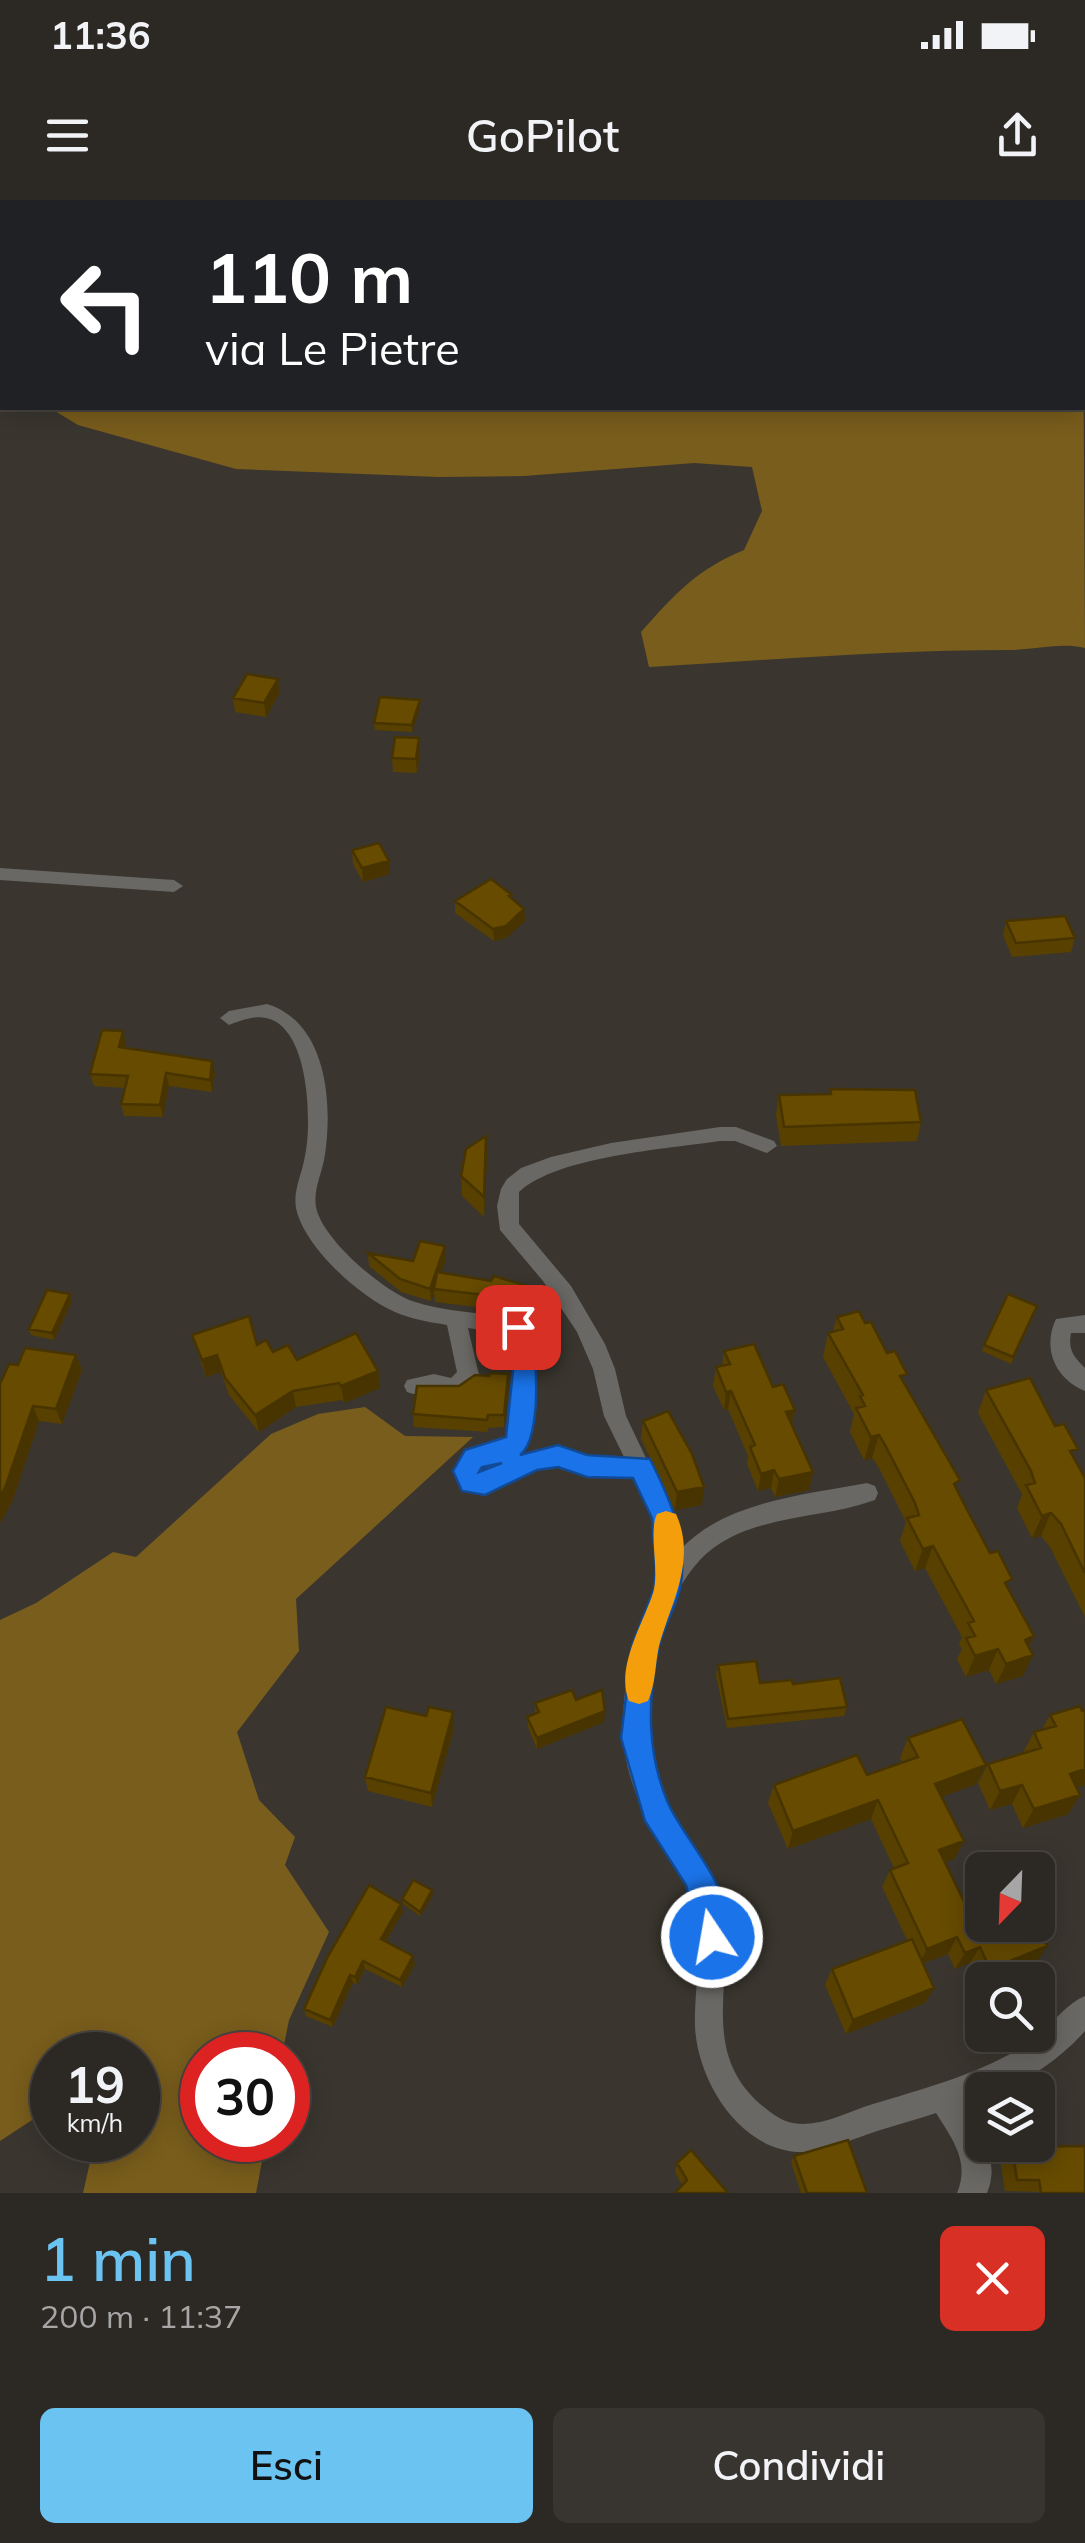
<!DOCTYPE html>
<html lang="it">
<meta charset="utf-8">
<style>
body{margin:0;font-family:Mulish,sans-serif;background:#383430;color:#f1f3f6;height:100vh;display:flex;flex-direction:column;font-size:38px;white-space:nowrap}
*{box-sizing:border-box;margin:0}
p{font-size:32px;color:#a6a6a6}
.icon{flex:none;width:55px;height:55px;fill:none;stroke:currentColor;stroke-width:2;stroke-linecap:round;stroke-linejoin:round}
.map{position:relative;height:1993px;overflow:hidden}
.side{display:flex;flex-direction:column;background:#2c2823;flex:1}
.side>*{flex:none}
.banner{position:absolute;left:0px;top:0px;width:1085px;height:210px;box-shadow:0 5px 25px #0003,0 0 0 2px #484441;background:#202124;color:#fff;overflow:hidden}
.needle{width:65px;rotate:203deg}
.tools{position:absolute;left:965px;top:1652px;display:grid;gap:20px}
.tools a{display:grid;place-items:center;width:90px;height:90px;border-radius:15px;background:#2c2823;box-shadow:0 5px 25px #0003,0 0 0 2px #484441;font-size:50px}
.speed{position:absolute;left:30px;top:1832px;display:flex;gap:20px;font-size:50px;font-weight:700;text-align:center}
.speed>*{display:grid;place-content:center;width:130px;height:130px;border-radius:50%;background:#2c2823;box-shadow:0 5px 25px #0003,0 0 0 2px #484441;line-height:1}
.speed small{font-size:25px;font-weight:400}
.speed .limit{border:15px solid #d22;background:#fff;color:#111}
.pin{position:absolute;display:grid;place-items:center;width:85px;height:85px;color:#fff;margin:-42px;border-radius:20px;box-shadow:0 5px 15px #0006}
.me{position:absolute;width:110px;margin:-55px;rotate:348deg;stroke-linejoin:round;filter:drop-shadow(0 0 8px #0008)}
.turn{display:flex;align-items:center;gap:35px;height:210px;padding:0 40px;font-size:45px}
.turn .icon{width:130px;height:130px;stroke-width:2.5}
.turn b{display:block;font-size:70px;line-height:85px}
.round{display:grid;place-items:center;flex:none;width:105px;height:105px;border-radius:15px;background:#383430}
.headline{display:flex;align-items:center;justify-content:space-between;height:170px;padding:0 40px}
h1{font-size:60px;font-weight:600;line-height:75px;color:#6bc3f2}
.cta{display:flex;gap:20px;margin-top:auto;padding:20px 40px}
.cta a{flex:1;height:115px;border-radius:15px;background:#6bc3f2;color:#111;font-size:40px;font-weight:600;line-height:115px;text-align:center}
.cta a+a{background:#383430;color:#f1f3f6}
.status{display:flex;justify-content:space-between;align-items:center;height:70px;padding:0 50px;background:#2c2823;direction:ltr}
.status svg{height:28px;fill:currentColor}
header{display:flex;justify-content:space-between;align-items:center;height:130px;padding:0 40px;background:#2c2823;font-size:45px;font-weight:600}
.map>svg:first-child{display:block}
.forest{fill:#795d1c}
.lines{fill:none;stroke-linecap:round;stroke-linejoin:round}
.street{fill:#6a6864;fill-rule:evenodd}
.wall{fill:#584000}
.shaded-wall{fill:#473400}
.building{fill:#664b00;stroke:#473400;stroke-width:2.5}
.route{fill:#1a73e8;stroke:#114b97;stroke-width:2.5;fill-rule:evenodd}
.slow{fill:#f59e0b}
</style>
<div class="status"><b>11:36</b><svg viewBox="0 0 49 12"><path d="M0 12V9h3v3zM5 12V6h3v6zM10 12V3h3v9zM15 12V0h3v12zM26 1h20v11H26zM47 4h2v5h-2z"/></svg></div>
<header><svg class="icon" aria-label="menu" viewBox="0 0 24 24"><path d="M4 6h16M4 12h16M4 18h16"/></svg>GoPilot<svg class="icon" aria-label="share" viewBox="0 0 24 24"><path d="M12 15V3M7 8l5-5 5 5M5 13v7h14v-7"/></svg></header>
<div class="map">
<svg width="1085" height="1993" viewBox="0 0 1085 1993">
<rect width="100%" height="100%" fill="#3a362f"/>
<path class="forest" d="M0 0H599L2 2 0 104Z
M1083 99 1085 448C1060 442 1035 450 1009 450 889 450 769 460 649 467L641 432C674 395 697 369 744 350L762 311 752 267 694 263 524 276 439 277 236 269 78 225 50 208H1082Z
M365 1207 405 1236 473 1237 296 1399 299 1451 237 1532 259 1600 295 1637 285 1665 329 1732 289 1820 282 1855H202V1940H266L256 1993H83L95 1940H138V1855H52V1907L0 1941V1420L36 1403 113 1352 136 1357 271 1234 318 1214Z"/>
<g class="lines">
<path class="street" d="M0 668 174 680 183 686 174 692 0 680Z
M267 804C326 822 333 901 325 954 323 972 313 988 316 1007 322 1039 382 1090 412 1101 445 1112 484 1113 518 1118L525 1121 529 1127 536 1171 529 1243C520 1260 498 1262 481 1265L478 1274 534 1250 558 1246 587 1256 624 1257 604 1216 593 1169 577 1132 543 1081 500 1030 497 1006 501 989 507 979 521 968 551 957 611 943 720 927H736L774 941 777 946 767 953 735 941H720C667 949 558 956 519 992V1024L571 1086 605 1144 615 1169 626 1216 673 1315 680 1350C725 1301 805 1295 867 1283L875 1286 878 1293 875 1300C818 1321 744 1313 699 1361 652 1412 633 1528 660 1591 678 1630 711 1660 721 1704 738 1775 696 1847 760 1904 770 1912 780 1921 793 1923 820 1928 847 1912 873 1904 926 1888 980 1874 1027 1844 1048 1831 1063 1805 1085 1796V1831C1061 1858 1020 1890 982 1890V1896L963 1904C980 1931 1001 1961 987 1993H957C970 1962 953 1940 936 1913 912 1921 887 1927 863 1936 844 1942 825 1952 805 1952 742 1954 698 1883 695 1827 694 1784 705 1740 693 1698 687 1676 672 1658 660 1639 636 1603 621 1562 623 1518 624 1488 630 1457 640 1428 644 1415 654 1400 657 1386 664 1351 650 1308 634 1277L587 1276 558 1266 537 1269 485 1294 463 1290 455 1271 466 1250 507 1238 514 1171 509 1134 468 1128 479 1175C463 1204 457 1192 431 1193 421 1193 417 1196 407 1192L404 1186 407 1180 434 1174 451 1178 457 1172 447 1125C429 1122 411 1119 395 1112 360 1097 304 1047 296 1008 293 990 302 974 305 956 312 923 310 827 266 818 255 815 240 821 229 825L220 818 229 811Z
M1085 1115V1133H1071C1068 1150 1073 1156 1085 1168V1191C1055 1179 1042 1148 1056 1119Z"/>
</g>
<path class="wall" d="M1082 12H1085V55L1082 53Z
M278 479 280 492 266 517 235 512 233 498Z
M420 500V507L412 532 375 530 374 523Z
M419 538 420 552 417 573 393 572 392 558Z
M352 650 389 661 390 674 363 682 353 664Z
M512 695V699L524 709 525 721 506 738 494 741 455 713V701Z
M1006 721 1075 738 1071 752 1012 757 1003 735Z
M126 843 125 848 215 873 212 892 169 886 163 917 124 916 121 904 125 888 94 886 90 874Z
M830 889 921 922 917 941 781 946 776 915 779 895 829 894Z
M486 936 487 956 484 1017 462 996 461 976Z
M368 1053 413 1061 446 1059 441 1072 537 1089 536 1114 435 1102 434 1092 431 1101 401 1092 369 1066Z
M70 1094 72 1101 54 1140 31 1135 29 1129Z
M1035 1113 1011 1164 982 1151 984 1145Z
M837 1117 865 1123 905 1184 964 1304 1008 1388 1029 1446 1023 1476 996 1484 989 1470 966 1477 957 1459 962 1449 959 1444 962 1437 925 1368 915 1371 900 1341 906 1322 879 1268 872 1258 864 1260 850 1232 854 1214 823 1157 828 1133 833 1131Z
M192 1135 257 1145 297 1160 378 1171 380 1188 344 1203 342 1200 296 1207 259 1232 229 1195 221 1172 206 1177Z
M724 1151 773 1187 795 1210 792 1224 813 1272 809 1290 775 1297 771 1288 758 1291 747 1264 748 1256 728 1209 724 1210 713 1186 716 1167 722 1166Z
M76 1155 82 1170 62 1224 39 1221 12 1302 0 1323V1184L18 1165Z
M508 1174 504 1227 488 1228V1232L414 1227 413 1214 459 1186 489 1176Z
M986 1190 1055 1226 1085 1278V1417L1050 1347 1041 1336 1032 1338 1017 1308 1022 1294 978 1213Z
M643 1221 702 1305 675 1310 641 1239Z
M718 1465 760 1483 793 1484 847 1507 844 1516 727 1528 716 1475Z
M576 1500 604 1522 537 1549 528 1527 527 1517 535 1514V1503Z
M1085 1510V1585L1076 1587 1080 1595 1068 1614 1023 1628 1012 1604 990 1610 978 1583 988 1564 1023 1553 1034 1532 1042 1530 1050 1515Z
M454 1528 432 1607 368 1591 365 1577Z
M908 1538 986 1565 976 1584 941 1597 964 1641 954 1659 945 1662 968 1710 1036 1763 991 1780H982V1783L980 1784 970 1763 955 1769 948 1754 923 1763 934 1788 925 1803 846 1834 825 1785 832 1769 907 1740 882 1687 890 1670 894 1668 871 1619 788 1649 768 1603 774 1585 867 1575 902 1562 900 1558Z
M433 1695 420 1716 403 1704 402 1699Z
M403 1712 386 1741 415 1764 402 1787 365 1769 357 1785 353 1782 333 1827 306 1816 304 1809Z
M1012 1947 1085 1993 1005 1991 1000 1960Z
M794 1956 867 1993H801L791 1962Z
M677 1963 728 1993 682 1985 675 1972Z"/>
<path class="shaded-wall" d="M278 479 280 492 266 517 264 503Z
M420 500V507L412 532V525Z
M419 538 420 552 417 573 416 559Z
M389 661 390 674 363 682 362 668Z
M524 709 525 721 506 738 494 741 493 729Z
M123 831 126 843 122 859 119 847Z
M212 861 215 873 212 892 210 880Z
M166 873 169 886 163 917 160 905Z
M486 936 487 956 484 1017V997Z
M445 1046 446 1059 431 1101 430 1089Z
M70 1094 72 1101 54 1140 52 1133Z
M76 1155 82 1170 62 1224 56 1209Z
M217 1155 221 1172 206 1177 202 1160Z
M378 1171 380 1188 344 1203 341 1186Z
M508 1174 509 1186 504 1227V1215Z
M293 1191 296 1207 259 1232 255 1215Z
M731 1191 728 1209 724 1210 726 1192Z
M33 1206 39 1221 12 1302 0 1323V1296Z
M795 1210 791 1228 786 1212Z
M879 1235 872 1258 864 1260 871 1237Z
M774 1270 771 1288 758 1291 761 1274Z
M813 1272 809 1290 775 1297 779 1279Z
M704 1287 702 1305 675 1310 677 1292Z
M1051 1313 1041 1336 1032 1338 1042 1316Z
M933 1346 925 1368 915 1371 923 1349Z
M1034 1436 1023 1457 1033 1455 1023 1476 996 1484 1006 1464 1025 1440Z
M998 1449 989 1470 966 1477 975 1456Z
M605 1511 604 1522 537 1549V1538Z
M453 1512 454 1528 432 1607 431 1593Z
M986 1565 976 1584 926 1603 935 1584Z
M1085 1569V1585L1058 1593 1070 1574Z
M1022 1585 1012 1604 990 1610 1000 1591Z
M1080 1595 1068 1614 1023 1628 1034 1609Z
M878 1600 871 1619 788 1649 793 1631Z
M964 1641 954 1659 930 1668 939 1650Z
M432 1690 433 1695 420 1716V1712Z
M401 1704 403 1712 383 1746 381 1739Z
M957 1737 948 1754 918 1765 927 1749Z
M1047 1746 1036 1763 991 1780H983L990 1769Z
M980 1747 970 1763 955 1769 965 1753Z
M413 1756 415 1764 402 1787 400 1780Z
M363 1761 365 1769 357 1785 355 1777Z
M350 1775 353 1782 333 1827 330 1820Z
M934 1788 925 1803 846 1834 853 1820Z"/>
<path class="building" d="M1082 12H1085V27L1082 25Z
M247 474 278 479 264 503 233 498Z
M380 497 420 500 412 525 374 523Z
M395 537 419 538 416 559 392 558Z
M379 643 389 661 362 668 352 650Z
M491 679 512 695 509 696 524 709 506 726 493 729 455 701Z
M1065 716 1075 738 1016 743 1006 721Z
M102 830 123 831 119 847 212 861 210 880 166 873 160 905 121 904 128 876 90 874Z
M830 889 915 890 921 922 784 927 779 895 831 894Z
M486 936 484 997 461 976 466 949Z
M420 1041 445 1046 430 1089 400 1079 368 1053 413 1061Z
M437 1072 491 1081 494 1076 537 1089 536 1101 434 1089Z
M47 1090 70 1094 52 1133 29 1129Z
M1008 1094 1037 1106 1013 1157 984 1145Z
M859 1111 865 1123 871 1122 887 1153 895 1151 907 1174 900 1176 960 1280 954 1284 964 1304 990 1353 998 1351 1012 1379 1005 1383 1034 1436 1025 1440 1033 1455 1006 1464 998 1449 975 1456 966 1438 975 1436 968 1423 974 1421 933 1346 923 1349 907 1318 919 1315 915 1303 885 1245 879 1235 871 1237 856 1208 865 1206 860 1196 863 1195 828 1133 843 1129 837 1117Z
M249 1116 257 1145 266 1140 273 1152 288 1145 297 1160 356 1133 378 1171 341 1186 339 1183 293 1191 255 1215 225 1178 217 1155 202 1160 192 1135Z
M754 1144 773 1187 783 1184 795 1210 786 1212 813 1272 779 1279 774 1270 761 1274 750 1247 755 1245 731 1191 726 1192 716 1167 730 1164 724 1151Z
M25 1148 76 1155 56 1209 33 1206 5 1288 0 1296V1184L9 1164 18 1165Z
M490 1173 508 1174 504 1215H488L487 1220 413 1214 417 1186H459L475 1175 489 1176Z
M1030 1178 1055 1226 1064 1224 1078 1249 1070 1251 1085 1278V1373L1061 1324 1051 1313 1042 1316 1026 1285 1035 1283 1031 1271 986 1190Z
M668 1211 692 1254 704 1287 677 1292 643 1221Z
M756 1461 760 1483 792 1480 793 1484 840 1478 847 1507 728 1519 718 1465Z
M572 1490 576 1500 602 1490 605 1511 537 1538 527 1517 539 1512 535 1503Z
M1080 1506 1082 1511 1085 1510V1569L1070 1574 1080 1595 1034 1609 1022 1585 1000 1591 988 1564 1041 1548 1034 1532 1056 1526 1050 1515Z
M386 1507 426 1516 429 1507 453 1512 431 1593 365 1577Z
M962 1519 986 1565 935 1584 964 1641 939 1650 968 1710 982 1704V1725H1036L1047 1746 990 1769 980 1747 965 1753 957 1737 927 1749 890 1670 908 1663 878 1600 793 1631 774 1585 857 1555 867 1575 918 1557 908 1538Z
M413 1680 432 1690 420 1712 402 1699Z
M369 1685 401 1704 381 1739 413 1756 400 1780 363 1761 355 1777 350 1775 330 1820 304 1809 328 1756Z
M912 1739 934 1788 853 1820 832 1769Z
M848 1940 867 1993H807L794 1956Z
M1085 1946V1993H1041L1039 1980H1017L1012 1947Z
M691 1950 728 1993H675L687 1980 677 1963Z"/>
<path class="route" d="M518 1117 527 1120C538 1144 543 1239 520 1255L558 1245 587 1255 650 1259C669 1297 684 1330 682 1374 681 1400 665 1421 659 1446 647 1498 647 1554 668 1603 687 1646 744 1696 723 1748L712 1752 701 1748 686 1685 645 1621 621 1538 632 1446 654 1389 656 1370 652 1318 633 1278 587 1277 558 1267 537 1270 485 1295 462 1291 453 1271 465 1250 506 1237 513 1171 506 1127 510 1120ZM502 1263 479 1272 482 1267Z"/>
<path class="slow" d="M666 1311 676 1314C697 1360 671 1402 659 1446 655 1464 656 1483 648 1501L639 1504 629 1501C615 1468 643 1424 653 1393 660 1370 648 1333 657 1314Z"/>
</svg>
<div class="tools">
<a><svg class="needle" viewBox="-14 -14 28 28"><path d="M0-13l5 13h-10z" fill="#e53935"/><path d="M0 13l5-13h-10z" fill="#a6a6a6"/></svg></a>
<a><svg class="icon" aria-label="search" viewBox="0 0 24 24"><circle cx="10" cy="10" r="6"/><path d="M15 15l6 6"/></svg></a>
<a><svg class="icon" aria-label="layers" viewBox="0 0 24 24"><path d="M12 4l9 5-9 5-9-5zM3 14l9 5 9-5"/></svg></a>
</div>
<div class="speed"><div>19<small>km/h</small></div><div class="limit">30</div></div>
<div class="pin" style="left:518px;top:1127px;background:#d93025"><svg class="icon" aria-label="arrive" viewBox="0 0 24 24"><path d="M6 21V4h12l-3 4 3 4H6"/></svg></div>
<svg class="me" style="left:712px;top:1737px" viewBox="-20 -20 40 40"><circle r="17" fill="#1a73e8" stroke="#fff" stroke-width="3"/><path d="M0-11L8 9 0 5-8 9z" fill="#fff"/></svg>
<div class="banner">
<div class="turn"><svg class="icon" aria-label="left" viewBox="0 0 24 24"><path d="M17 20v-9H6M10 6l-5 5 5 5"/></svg><div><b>110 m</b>via Le Pietre</div></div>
</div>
</div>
<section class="side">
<div class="headline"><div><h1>1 min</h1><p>200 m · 11:37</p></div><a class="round" style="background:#d93025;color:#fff"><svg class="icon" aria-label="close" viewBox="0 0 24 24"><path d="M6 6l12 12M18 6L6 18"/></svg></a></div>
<div class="cta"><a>Esci</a><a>Condividi</a></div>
</section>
